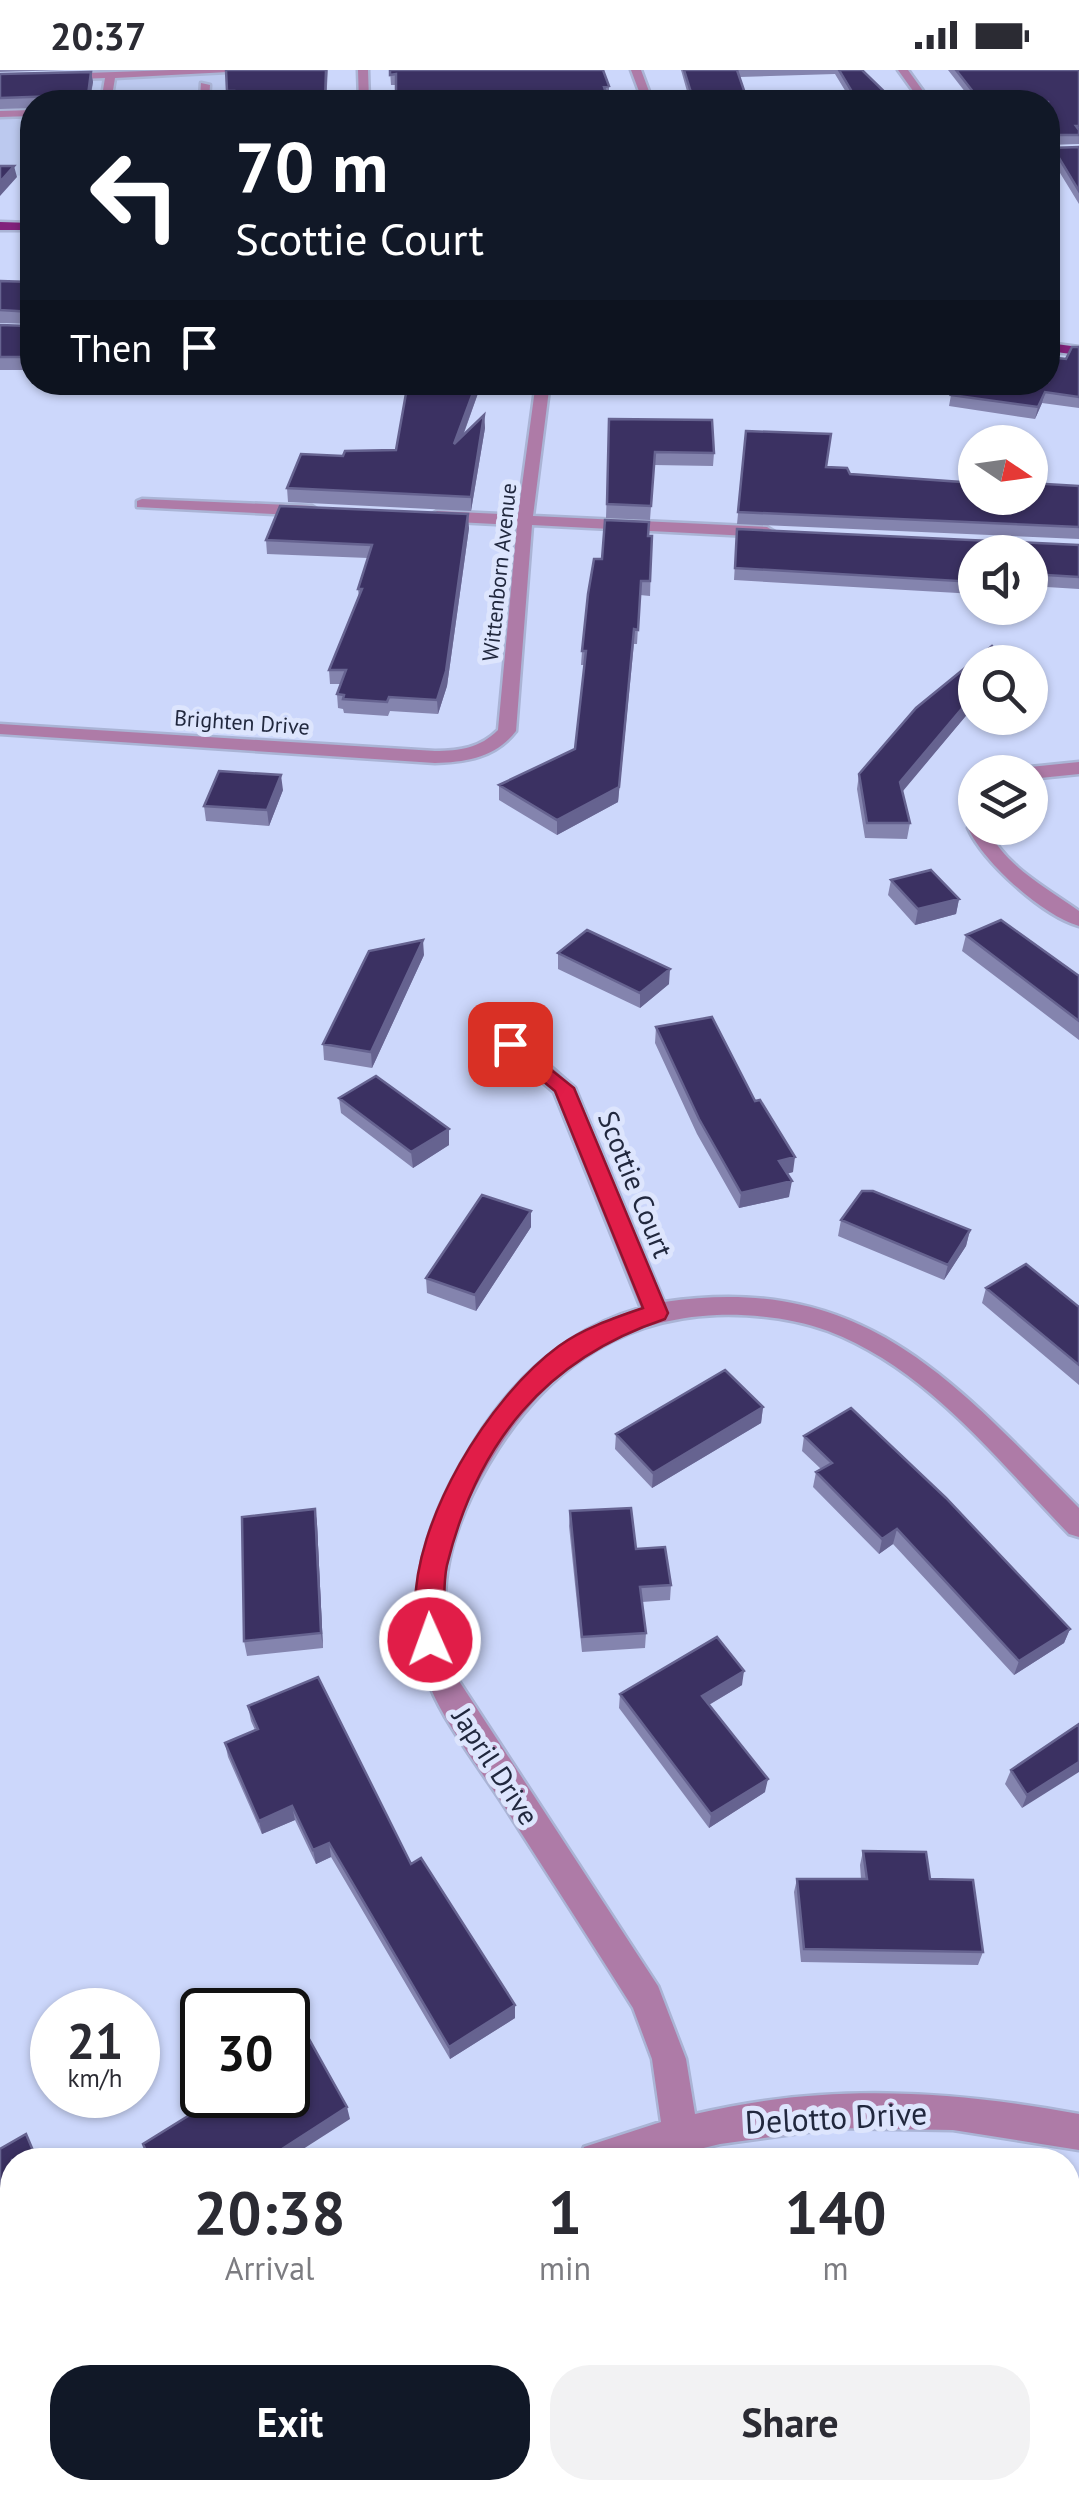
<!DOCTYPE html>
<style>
body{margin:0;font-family:"PT Sans",sans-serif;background:#f2f2f3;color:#2b2b33;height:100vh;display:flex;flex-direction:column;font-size:38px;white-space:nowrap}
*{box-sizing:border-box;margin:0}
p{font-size:32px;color:#7c7c81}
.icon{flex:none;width:55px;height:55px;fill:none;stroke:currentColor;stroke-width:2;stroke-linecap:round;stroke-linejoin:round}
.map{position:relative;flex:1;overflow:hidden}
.sheet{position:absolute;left:0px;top:2078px;width:1080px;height:352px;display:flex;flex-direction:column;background:#fff;border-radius:40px 40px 0 0;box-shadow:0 2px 8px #0004}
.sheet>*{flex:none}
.hud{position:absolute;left:20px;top:20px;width:1040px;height:305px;border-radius:40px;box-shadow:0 2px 8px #0004;background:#111827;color:#fff;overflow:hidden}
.needle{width:65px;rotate:103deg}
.controls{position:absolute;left:958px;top:355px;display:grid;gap:20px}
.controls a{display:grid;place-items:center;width:90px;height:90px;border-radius:50%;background:#fff;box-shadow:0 2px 8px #0004;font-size:50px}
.speed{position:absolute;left:30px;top:1918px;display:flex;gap:20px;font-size:50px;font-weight:700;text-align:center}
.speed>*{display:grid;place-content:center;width:130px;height:130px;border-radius:50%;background:#fff;box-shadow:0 2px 8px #0004;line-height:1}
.speed small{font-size:25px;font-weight:400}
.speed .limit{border:5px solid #111;border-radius:15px;background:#fff;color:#111}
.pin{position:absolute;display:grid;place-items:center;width:85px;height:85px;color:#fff;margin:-42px;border-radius:20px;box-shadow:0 5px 15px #0006}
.me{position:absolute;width:110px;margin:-55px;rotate:358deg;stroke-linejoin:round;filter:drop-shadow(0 0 8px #0008)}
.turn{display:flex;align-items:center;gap:35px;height:210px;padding:0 50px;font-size:45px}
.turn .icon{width:130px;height:130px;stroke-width:2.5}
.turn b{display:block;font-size:70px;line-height:85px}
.then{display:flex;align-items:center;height:95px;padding:0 50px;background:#0003;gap:20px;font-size:38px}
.eta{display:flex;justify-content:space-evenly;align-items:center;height:170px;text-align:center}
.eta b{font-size:60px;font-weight:800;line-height:70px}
.primary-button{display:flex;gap:20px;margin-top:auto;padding:20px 50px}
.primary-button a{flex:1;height:115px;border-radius:40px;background:#111827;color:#fff;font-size:40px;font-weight:800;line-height:115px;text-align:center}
.primary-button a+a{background:#f2f2f3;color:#2b2b33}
.status{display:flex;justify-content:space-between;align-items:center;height:70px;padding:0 50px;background:#fff;direction:ltr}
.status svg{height:28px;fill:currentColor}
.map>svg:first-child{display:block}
.built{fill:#bcc9ef}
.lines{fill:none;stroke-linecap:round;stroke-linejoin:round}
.minor-casing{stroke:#aab4d5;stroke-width:5}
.major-casing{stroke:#aab4d5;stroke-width:5}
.minor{fill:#ae7ba7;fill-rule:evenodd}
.major{fill:#82217b;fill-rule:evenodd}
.wall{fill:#8484ae}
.shaded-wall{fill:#666390}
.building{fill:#3b3162;stroke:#666390;stroke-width:2.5}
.route{fill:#e11d48;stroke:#92132f;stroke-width:2.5}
.labels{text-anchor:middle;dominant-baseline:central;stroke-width:10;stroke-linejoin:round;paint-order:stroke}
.far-street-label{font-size:22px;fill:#21283e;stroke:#dde5fd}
.street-label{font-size:28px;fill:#21283e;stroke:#dde5fd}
.near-street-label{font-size:32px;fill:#21283e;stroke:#dde5fd}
</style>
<div class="status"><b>20:37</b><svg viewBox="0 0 49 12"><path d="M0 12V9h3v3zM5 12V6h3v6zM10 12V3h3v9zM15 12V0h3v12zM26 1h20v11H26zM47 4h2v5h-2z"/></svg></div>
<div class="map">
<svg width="1079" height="2428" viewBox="0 0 1079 2428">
<rect width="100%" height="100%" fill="#ccd7fb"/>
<path class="built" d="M228 4 224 32H32V106L0 105V12Z"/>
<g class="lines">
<g class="minor-casing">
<path id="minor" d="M173 0H263L115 8 111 32H101L105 8 0 12V6Z
M358 0H368L369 32H359Z
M631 0H641L653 32H643Z
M898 0H908L931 32H921Z
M201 13 210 15 209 32H183L200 28Z
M32 40V46L0 47V41Z
M536 312H550L533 446 767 457 775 462 767 467 532 455 516 661C496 687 467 692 435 693L0 664V654L435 681C460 681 480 678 498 660L517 455 437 451 429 446 437 441 518 445Z
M142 429 312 436 320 441 312 446 137 437V431Z
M1079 692V704L1030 709V702H1021L1030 697Z
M975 753V758H987C1006 797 1044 816 1079 841V856C1043 846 983 792 968 758Z
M510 966 518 968 575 1018 664 1232C863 1202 951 1309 1079 1438V1467L1069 1464C997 1390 928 1299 828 1261 793 1248 754 1244 717 1245 612 1249 540 1307 488 1395 464 1436 445 1481 445 1530 445 1558 451 1585 459 1611L658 1916 686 1989 695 2044C824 2013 950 2020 1079 2044V2080L953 2060 836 2058 720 2074 655 2090H579L584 2077 661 2052 652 1989 633 1938C591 1871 548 1805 506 1739 484 1704 444 1653 430 1616 398 1529 427 1446 474 1372 514 1307 567 1259 641 1238L554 1022 502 978 499 973 502 968Z
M30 2418H82L78 2428H26Z"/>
</g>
<g class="major-casing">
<path id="major" d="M0 152 32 153V160H0Z
M1048 273 1079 277V285L1048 281Z"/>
</g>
<use href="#minor" class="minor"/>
<use href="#major" class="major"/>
</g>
<path class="wall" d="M0 0H65L0 2Z
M328 0 326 32H228L227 21Z
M390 0 609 16V27H607L609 32H396V15H391Z
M681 0H862L895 32H852L835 4 740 7 748 32H690Z
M948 0H1079V74L1048 75V32H973Z
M91 2 93 12 90 32H32V38L0 39V4Z
M1048 76 1050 78 1079 77V134L1057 98 1050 109H1048Z
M0 211 32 212V300H0V255L29 256 31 254 0 253Z
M1079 277V338L1042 333 1035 349 949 336 951 325 1066 289Z
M351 312H482L463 366 484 345 485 358 471 441 288 432 287 418 343 386 396 380 407 317Z
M609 349 714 383 713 396 654 395 650 450 606 448Z
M746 361 826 397 850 404 975 428 1079 416V469L737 454Z
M469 458 447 616 438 644 390 641 388 646 344 643 343 639 338 638 337 624 341 614H330L329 600 359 528 358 519 368 488 267 484 266 470Z
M737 459 1079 475V519L1030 516V482H975V524L734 510Z
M649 466H652L650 526 640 525 637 574H634L618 732 557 765 499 730V715L575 679 585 595H581L582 581 602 489Z
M992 576 1004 589 1003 592H975V635L902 721 910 753 907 769 865 768 857 719 859 704 916 638Z
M283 720 269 756 206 751 204 736Z
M891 810 959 829 956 844 915 855 888 825Z
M966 865 1079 906V970L962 881Z
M558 883 669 914 640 938 558 899Z
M424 885 372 998 324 990 323 974Z
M656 957 793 1102 787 1104 789 1127 739 1138 697 1064 655 973Z
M339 1028 449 1075 413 1098 341 1043Z
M531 1141V1157L476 1241 427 1223 426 1208Z
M841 1150 970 1160 966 1176 944 1210 838 1166Z
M986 1218 1079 1237V1315L982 1233Z
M763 1337 761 1353 652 1418 615 1379 616 1364Z
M804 1366 1070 1559 1064 1573 1014 1605 893 1474 879 1484 813 1417 816 1402 821 1399 802 1381Z
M315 1439 317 1454 323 1578 247 1586 244 1571Z
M570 1441 636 1479 671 1515 670 1530 642 1532 646 1563 645 1578 582 1582 569 1456Z
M742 1615 709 1635 765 1722 709 1758 619 1638 620 1624Z
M248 1636 411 1794 515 1948 450 1989 331 1787 316 1794 295 1750 262 1764 228 1687 225 1673 255 1660 251 1651Z
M1079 1654 1022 1738 1005 1714 1011 1700Z
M863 1781 930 1809 983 1882 978 1895 801 1892 794 1822 797 1809H861L860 1795Z
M1079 2232V2352L1069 2349Z"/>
<path class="shaded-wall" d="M91 2 93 12 89 32 88 25Z
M1059 88 1057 98 1050 109 1052 100Z
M14 96 17 107 0 126V112Z
M477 312H482L455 387 454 374Z
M1045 322 1042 333 1035 349 1038 337Z
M484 345 485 358 471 441V427Z
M468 444 469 458 447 616 438 644 437 630Z
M634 559 618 732 557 765V750Z
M975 623V635L898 727 900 712Z
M281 705 283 720 269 756 267 740Z
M959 829 956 844 915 855 918 839Z
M423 870 424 885 372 998 371 982Z
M670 899 669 914 640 938V923Z
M449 1059V1075L413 1098 411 1082Z
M795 1087 793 1102 777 1106 779 1091Z
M792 1111 789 1127 739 1138 741 1123Z
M531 1141V1157L476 1241 475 1225Z
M970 1160 966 1176 944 1210 948 1195Z
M763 1337 761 1353 652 1418 653 1403Z
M315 1439 317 1454 323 1578 321 1563Z
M897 1459 893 1474 879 1484 882 1469Z
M1070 1559 1064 1573 1014 1605 1019 1591Z
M744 1601 742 1615 700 1640 702 1626Z
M1079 1692V1702L1022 1738 1027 1725Z
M768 1709 765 1722 709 1758 711 1744Z
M292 1736 295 1750 262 1764 259 1751Z
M329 1773 331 1787 316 1794 313 1780Z
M515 1935V1948L450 1989 449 1977Z
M347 2037 350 2049 286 2090H265Z
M12 2235V2249L0 2257V2243Z"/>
<path class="building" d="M226 0H326L325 32H232L234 21H227Z
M390 0H603L609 16 604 17 609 32H579L586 30 454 27V32H402V26H396V4L390 5Z
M684 0H737L748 32H694Z
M839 0H862L895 32H858Z
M956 0H1079V56H1076L1079 60V65H1050L1048 70V32H981Z
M91 2 88 25 0 28V4Z
M1048 76 1050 78 1079 77V121L1059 88 1052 100H1048Z
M0 96H14L0 112Z
M0 211 32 212V243V242L0 240Z
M32 253V287H0V255L29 256Z
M1072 277H1079V327L1045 322 1038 337 951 325 958 312H1048V287L1066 289Z
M408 312H477L454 374 484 345 471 427 287 418 301 384 343 386 345 381 396 380Z
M609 349 712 350 714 383 655 382 651 436 607 434Z
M746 361 831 364 826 397 847 398 850 404 975 413V428H1030V413L1079 416V457L738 442Z
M280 436 468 444 446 601 437 630 389 627 387 632 343 629 344 625 337 624 346 600H329L362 519H358L372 475 266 470Z
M605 450 649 452 648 466H652L650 511H641L638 560 634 559 619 717 557 750 499 715 575 679 586 581H582L588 524 594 489H602Z
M737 459 1079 475V507L1030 504V482H975V512L735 498Z
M992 576 1004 589 1001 592H975V623L900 712 910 753H867L859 704 916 638Z
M219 701 281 705 267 740 204 736Z
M931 800 959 829 918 839 891 810Z
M1001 850 1079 906V951L966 865Z
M587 860 670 899 640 923 558 883Z
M423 870 371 982 323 974 369 881Z
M712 947 755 1031 760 1030 795 1087 779 1091 792 1111 741 1123 699 1049 656 957Z
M376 1006 449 1059 411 1082 339 1028Z
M862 1121H873L970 1160 948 1195 841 1150Z
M482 1125 531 1141 475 1225 426 1208Z
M1026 1194 1079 1237V1295L986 1218Z
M725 1300 763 1337 653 1403 616 1364Z
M851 1338 946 1428 1070 1559 1019 1591 897 1459 882 1469 816 1402 832 1393 804 1366Z
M631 1438 636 1479 665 1477 671 1515 640 1517 646 1563 582 1567 570 1441Z
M315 1439 321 1563 244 1571 242 1447Z
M717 1567 744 1601 702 1626 768 1709 711 1744 620 1624Z
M318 1607 411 1794 421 1788 515 1935 449 1977 329 1773 313 1780 292 1736 259 1751 225 1673 258 1659 248 1636Z
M1079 1654V1692L1027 1725 1011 1700Z
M863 1781 926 1782 930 1809 973 1810 983 1882 804 1879 797 1809H867Z
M290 1935 347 2037 265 2090H150L143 2074 222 2025H288V1940H282Z
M26 2064 37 2090H12V2235L0 2243V2079Z
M417 2418H540L545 2428H401Z"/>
<path class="route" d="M510 967 574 1018 668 1243 665 1249C545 1289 477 1373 447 1495 441 1520 448 1561 439 1578L430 1582 420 1578C415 1567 416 1554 415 1541 413 1451 488 1328 559 1276 584 1258 614 1248 643 1238L555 1021 503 978 500 974Z"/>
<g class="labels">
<g class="far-street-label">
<text transform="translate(499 502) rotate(-84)">Wittenborn Avenue</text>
<text transform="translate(242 652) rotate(4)">Brighten Drive</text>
</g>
<g class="street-label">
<text transform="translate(636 1114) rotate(68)">Scottie Court</text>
<text transform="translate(496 1696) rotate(57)">Japril Drive</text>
</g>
<g class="near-street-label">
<text transform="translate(836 2047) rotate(-3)">Delotto Drive</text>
</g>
</g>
</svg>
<div class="controls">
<a><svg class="needle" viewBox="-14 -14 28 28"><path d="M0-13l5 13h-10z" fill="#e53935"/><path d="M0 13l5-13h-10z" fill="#7c7c81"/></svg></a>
<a><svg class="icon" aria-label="sound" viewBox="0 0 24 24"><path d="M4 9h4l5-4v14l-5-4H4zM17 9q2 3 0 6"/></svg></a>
<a><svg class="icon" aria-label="search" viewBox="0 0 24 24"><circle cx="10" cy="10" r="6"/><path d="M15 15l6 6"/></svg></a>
<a><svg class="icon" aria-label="layers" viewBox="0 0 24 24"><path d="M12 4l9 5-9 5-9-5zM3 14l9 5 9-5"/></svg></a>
</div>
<div class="speed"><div>21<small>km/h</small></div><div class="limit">30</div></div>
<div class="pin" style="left:510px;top:974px;background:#d93025"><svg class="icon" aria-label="arrive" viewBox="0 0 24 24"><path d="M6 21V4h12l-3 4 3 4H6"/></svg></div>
<svg class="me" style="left:430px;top:1570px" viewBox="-20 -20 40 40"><circle r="17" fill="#e11d48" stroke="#fff" stroke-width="3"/><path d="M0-11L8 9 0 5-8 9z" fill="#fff"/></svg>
<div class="hud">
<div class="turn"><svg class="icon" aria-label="left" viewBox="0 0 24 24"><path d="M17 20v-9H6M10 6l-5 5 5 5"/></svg><div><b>70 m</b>Scottie Court</div></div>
<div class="then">Then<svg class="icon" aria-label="arrive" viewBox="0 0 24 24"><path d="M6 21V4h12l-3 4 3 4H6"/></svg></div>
</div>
<section class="sheet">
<div class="eta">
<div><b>20:38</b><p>Arrival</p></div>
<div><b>1</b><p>min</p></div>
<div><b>140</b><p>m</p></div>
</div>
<div class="primary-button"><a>Exit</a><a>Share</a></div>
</section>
</div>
